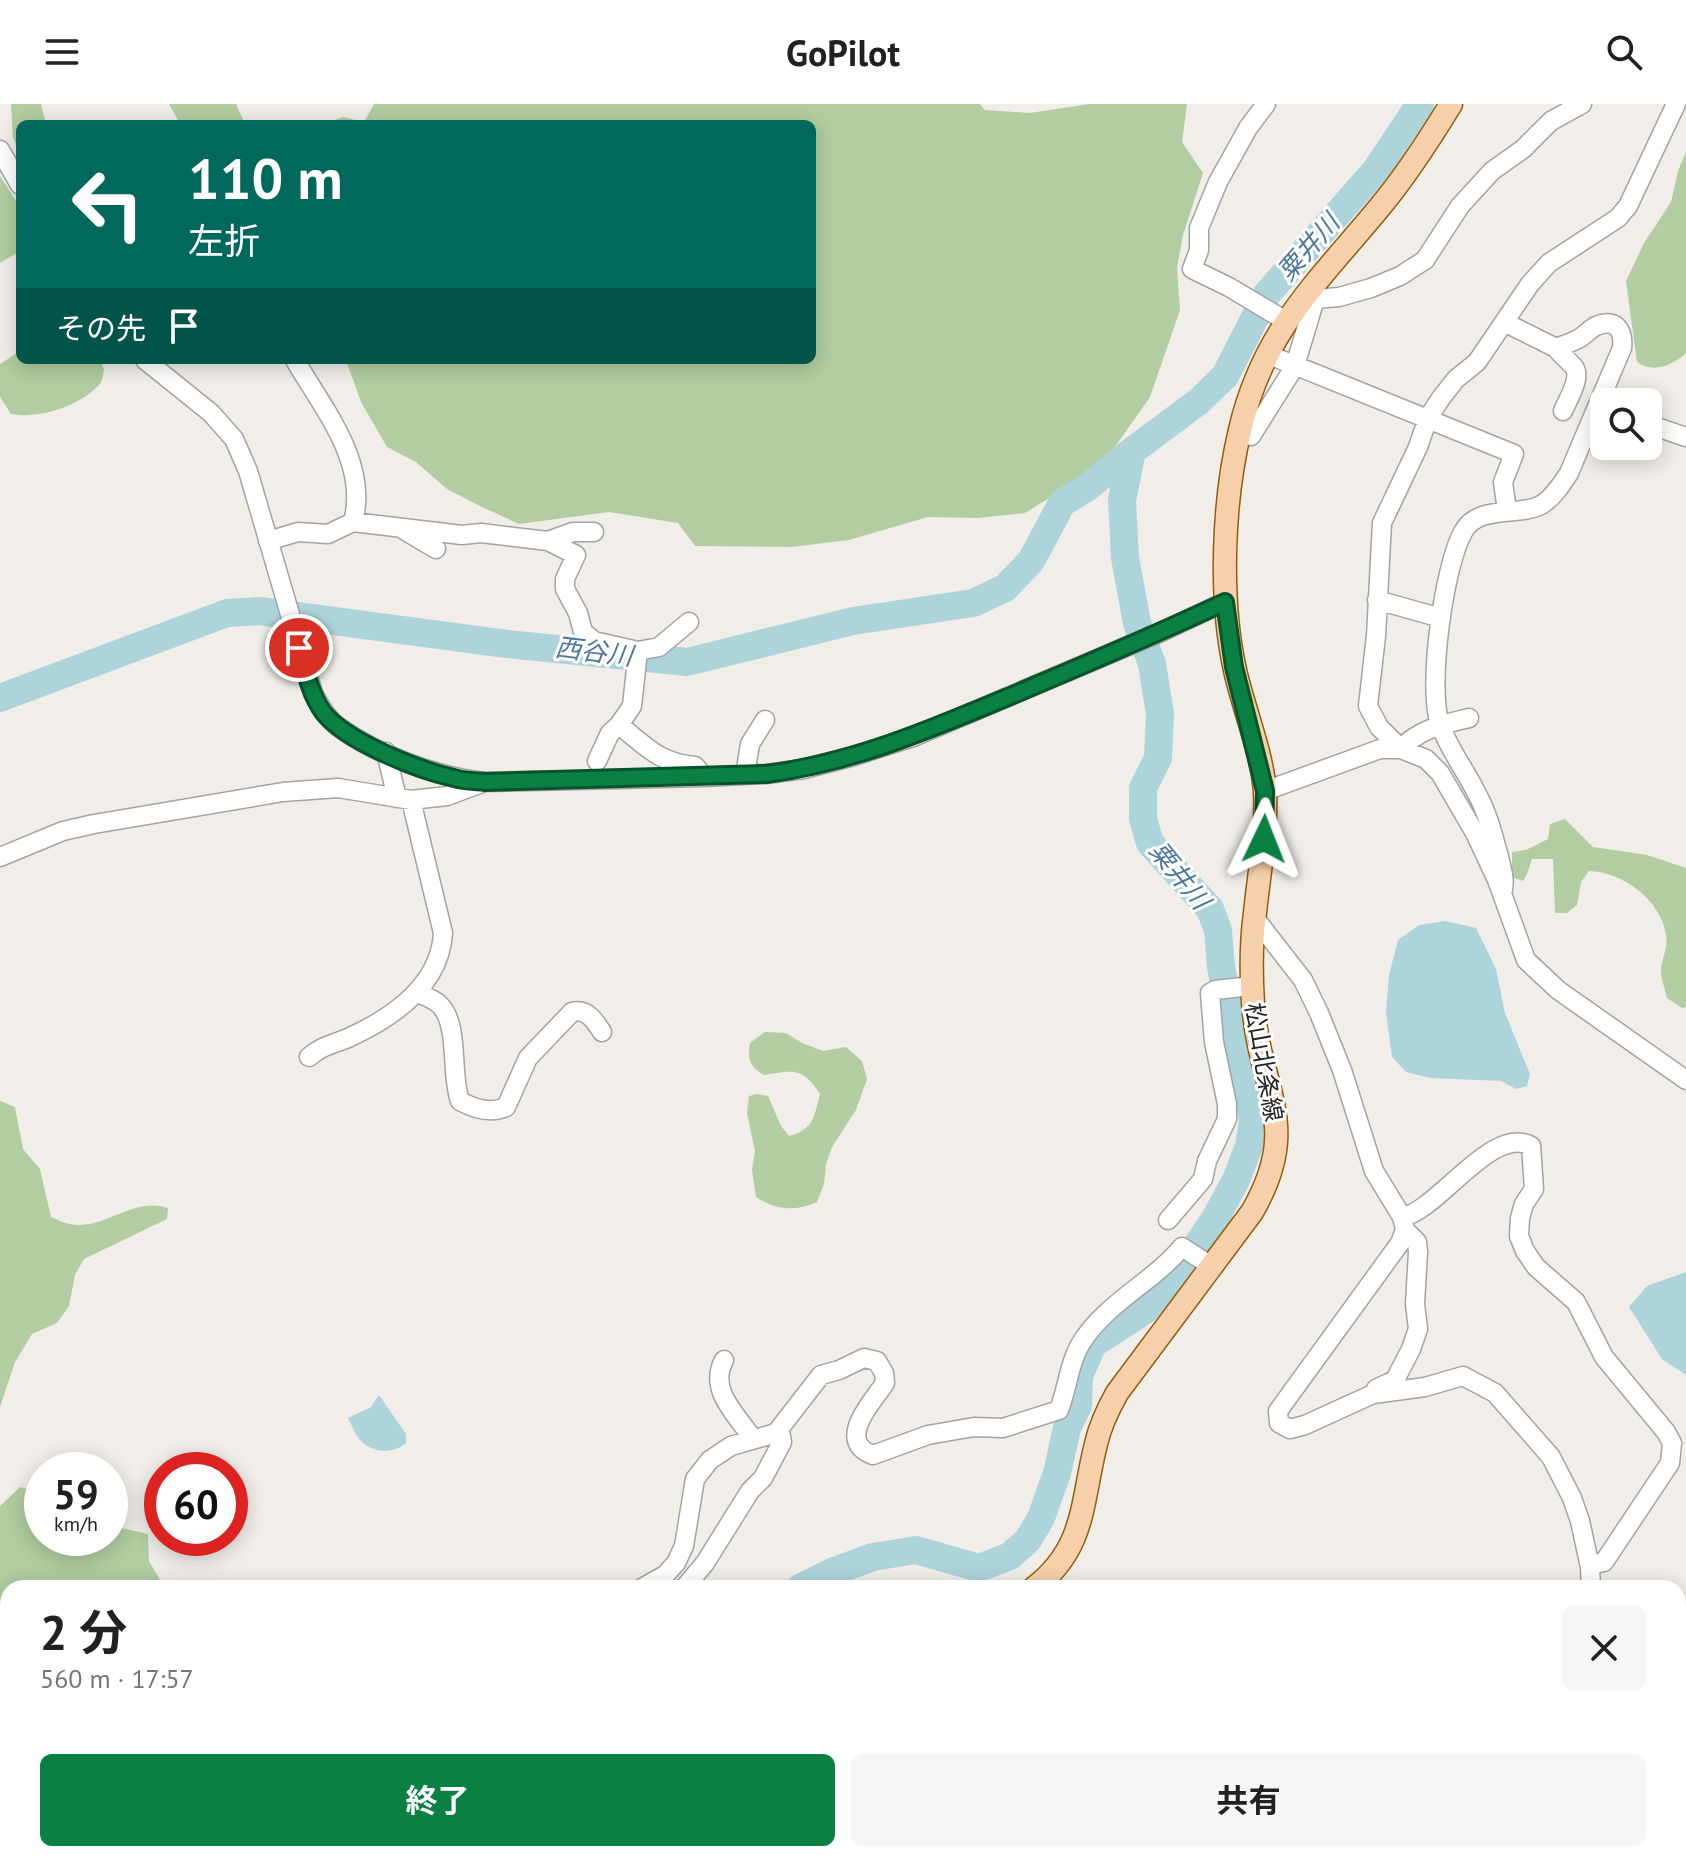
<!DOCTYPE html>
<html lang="ja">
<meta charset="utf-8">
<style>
body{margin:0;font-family:"PT Sans","Noto Sans JP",sans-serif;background:#f6f6f6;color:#202124;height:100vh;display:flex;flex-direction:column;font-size:30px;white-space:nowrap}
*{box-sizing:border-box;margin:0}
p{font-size:26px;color:#757577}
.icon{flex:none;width:44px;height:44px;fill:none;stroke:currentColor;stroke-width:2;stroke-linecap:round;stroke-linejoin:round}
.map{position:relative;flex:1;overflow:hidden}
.sheet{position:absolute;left:0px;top:1476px;width:1686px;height:282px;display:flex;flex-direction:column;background:#fff;border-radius:24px 24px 0 0;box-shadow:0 4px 20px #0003}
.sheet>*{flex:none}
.guide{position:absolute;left:16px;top:16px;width:800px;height:244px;border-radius:12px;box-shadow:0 4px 20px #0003;background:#00695c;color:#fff;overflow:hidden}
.fabs{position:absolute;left:1590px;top:284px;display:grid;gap:16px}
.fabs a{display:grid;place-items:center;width:72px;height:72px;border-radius:12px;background:#fff;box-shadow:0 4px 20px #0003;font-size:40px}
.speed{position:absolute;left:24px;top:1348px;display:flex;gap:16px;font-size:40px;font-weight:700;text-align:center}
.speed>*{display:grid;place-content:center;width:104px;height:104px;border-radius:50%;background:#fff;box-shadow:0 4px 20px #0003;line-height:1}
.speed small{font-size:20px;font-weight:400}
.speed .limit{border:12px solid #d22;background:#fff;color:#111}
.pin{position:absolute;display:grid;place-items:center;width:68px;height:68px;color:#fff;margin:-34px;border:4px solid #fff;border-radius:50%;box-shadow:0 2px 8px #0007}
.me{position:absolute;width:88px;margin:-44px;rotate:2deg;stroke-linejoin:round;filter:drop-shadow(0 0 6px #0008)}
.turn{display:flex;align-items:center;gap:28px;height:168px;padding:0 40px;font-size:36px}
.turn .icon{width:104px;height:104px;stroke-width:2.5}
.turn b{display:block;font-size:56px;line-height:68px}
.then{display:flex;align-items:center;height:76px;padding:0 40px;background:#0003;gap:16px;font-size:30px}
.round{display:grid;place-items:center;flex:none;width:84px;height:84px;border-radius:12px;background:#f6f6f6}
.overview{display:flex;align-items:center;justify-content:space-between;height:136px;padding:0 40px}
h1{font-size:48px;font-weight:700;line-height:60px}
.primary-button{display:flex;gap:16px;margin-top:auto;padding:16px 40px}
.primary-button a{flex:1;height:92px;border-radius:12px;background:#0b8043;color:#fff;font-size:32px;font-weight:700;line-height:92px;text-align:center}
.primary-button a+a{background:#f6f6f6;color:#202124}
header{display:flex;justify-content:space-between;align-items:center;height:104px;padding:0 40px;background:#fff;font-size:36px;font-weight:700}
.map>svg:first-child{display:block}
.forest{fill:#b1cda1}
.water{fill:#add3db}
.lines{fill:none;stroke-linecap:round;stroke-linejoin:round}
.river{stroke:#add3db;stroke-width:28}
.minor-casing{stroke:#a3a3a3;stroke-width:21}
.major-casing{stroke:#935e0c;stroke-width:25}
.minor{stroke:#fff;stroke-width:18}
.major{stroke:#f5d0aa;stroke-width:22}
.route-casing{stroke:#07532c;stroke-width:20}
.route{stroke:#0b8043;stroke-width:14}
.labels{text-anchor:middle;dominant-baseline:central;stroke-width:6;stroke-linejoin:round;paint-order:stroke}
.street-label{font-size:24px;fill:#222;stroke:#fff}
.water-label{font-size:26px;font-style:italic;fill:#4d799c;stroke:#fff}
</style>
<header><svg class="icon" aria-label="menu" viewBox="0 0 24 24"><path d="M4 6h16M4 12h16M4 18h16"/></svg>GoPilot<svg class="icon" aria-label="search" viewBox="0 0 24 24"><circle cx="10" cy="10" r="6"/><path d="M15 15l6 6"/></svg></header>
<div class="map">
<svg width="1686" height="1757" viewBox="0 0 1686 1757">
<rect width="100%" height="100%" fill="#f1eee9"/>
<path class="forest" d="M11 0H41L46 20H20V48L13 34Z
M169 0H236L245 20H180Z
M374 0H980L985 6 1030 9 1089 0H1187L1182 38 1203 69 1183 131 1177 163 1180 206 1150 293 1112 347 1059 388 1025 409 978 414 928 413 849 436 791 443 695 442 678 419 609 408 519 420 482 403 447 385 416 358 387 343 361 298 346 256H812V20H324L343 13 364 18Z
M1686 48V249C1673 261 1653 270 1637 258L1626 177 1644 139 1671 98 1678 67Z
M0 72 20 103V147L0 159Z
M20 247V256H100L104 265C103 272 102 279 97 283 77 303 38 315 11 310L0 293V260Z
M1565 715 1593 743 1647 751 1686 764V903L1682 904 1667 894C1665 884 1660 873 1661 863 1663 853 1668 842 1666 831 1661 796 1623 768 1589 767L1581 778 1577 801 1567 809H1555L1553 755H1532L1527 770 1523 777 1512 773V748L1526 746 1548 735 1550 720Z
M765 928 786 929 802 939 823 947 846 943 862 957 867 975 856 1006 832 1043 826 1060 824 1080 817 1098C794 1108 777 1106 756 1093L752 1066 755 1047 747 1009 749 992 757 990 768 992 781 1022 789 1032C814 1025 814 1013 820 990 802 962 793 967 764 971 750 963 747 955 750 939Z
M0 997 15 1003 23 1045 40 1065 51 1113C57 1115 63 1119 69 1120 104 1127 133 1092 168 1104L167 1115 84 1155 75 1171 69 1202 57 1219 32 1230 15 1258 0 1303Z
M20 1383 42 1389V1434H110V1412L121 1424 148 1430 149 1457 163 1481V1484H8V1750H99L97 1757H0V1402Z
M1550 1750H1672L1676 1757H1547Z"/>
<path class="water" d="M1445 817 1476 824 1496 865 1505 909 1530 970 1527 982 1516 985 1501 977 1430 974 1406 968 1392 953 1386 908 1389 871 1398 836 1419 821Z
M1686 1168V1271L1662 1255 1629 1203 1647 1182Z
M379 1291 406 1330V1339C394 1350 374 1349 362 1338 356 1332 352 1322 348 1314L371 1303Z"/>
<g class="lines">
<path class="river" d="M0 594 227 509 259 507 507 540 687 558 853 517 973 499 1005 484 1031 457 1062 399 1088 383 1132 347 1198 298 1225 272 1267 190 1376 66 1420 0
M800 1484 832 1468 873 1453 916 1446 979 1464 1010 1452 1028 1436 1041 1414 1057 1369 1067 1324 1078 1302 1079 1272 1093 1240 1144 1207 1180 1167 1216 1113 1236 1076 1249 1042 1253 1017 1250 996 1231 915 1221 863 1218 826 1210 805 1150 739 1143 715V684L1158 654 1160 610 1152 560 1137 519 1125 454 1122 396 1132 347
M701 1750 702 1757"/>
<g class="minor-casing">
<path id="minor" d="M1266 0 1248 24 1218 78 1199 124V146L1192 165 1229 183 1286 217
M0 46 20 81
M1307 188 1315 195 1339 193 1371 184 1400 172 1425 156 1460 102 1492 67 1523 45 1551 17 1582 0
M1556 244C1561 251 1569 257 1574 263 1582 274 1567 297 1563 307
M1267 250 1514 350 1503 378 1507 407
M145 256 211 309 234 335 248 367 313 589C320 602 327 615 340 624 379 652 438 673 485 678L703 673 766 670 804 665 854 652 913 633 1161 528 1225 498
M295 256C323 305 369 358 353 418
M1648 320 1686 333
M1239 328 1251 332 1295 262 1315 195
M404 426 436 445
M268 437 298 428 328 430 353 418 462 431 481 429 548 437 576 451 565 475V485L578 509 583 528 594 537 638 547 632 602 619 621C647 643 659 659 695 662L701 669
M548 437 573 428H594
M1377 496 1441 514
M638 547 659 543 689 518
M1401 645 1379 623 1368 602 1376 532 1382 419 1418 343 1428 314 1441 294 1456 275 1477 258 1530 180 1549 159 1618 114 1628 102 1676 0
M1401 645C1418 625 1445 620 1469 614
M386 648 397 694
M597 657 610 629 619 621
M745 671 750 640 765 616
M1265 687 1380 645H1401L1426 655 1440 669 1475 729 1497 776 1526 856 1558 886 1686 976
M0 753 63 727 94 720 283 688 338 684 411 696 447 692 482 679
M1502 789C1506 778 1502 765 1499 753 1493 731 1488 710 1477 690 1466 667 1448 644 1440 620 1427 583 1444 462 1463 428 1478 400 1518 413 1541 401 1553 394 1562 380 1569 369L1622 244C1624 226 1616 214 1596 222 1590 225 1586 230 1580 234 1573 238 1564 241 1556 244L1506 219
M1254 813 1303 876 1319 909 1342 966 1374 1067 1402 1113 1405 1126 1400 1139 1278 1307 1279 1319 1290 1325 1305 1321 1373 1290 1425 1283 1463 1272 1495 1289 1551 1353 1572 1394 1580 1417 1590 1463 1591 1484
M417 888C424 892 433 895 439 900 460 920 450 969 460 997 473 1004 491 1010 506 1003L528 954 572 908C587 904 595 917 602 928
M309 953C321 942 334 940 348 934 392 914 440 882 443 829L411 696
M1402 1113C1437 1108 1492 1020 1531 1042L1534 1085 1524 1100 1520 1114 1519 1132 1525 1147 1536 1163 1576 1198 1604 1253 1666 1328 1672 1339 1670 1359 1604 1458 1599 1459
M1168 1116 1203 1075 1207 1057 1227 1015V1000L1214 938 1210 889 1215 886 1252 882
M724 1256C708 1286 736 1310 753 1335
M1376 1285 1395 1276 1411 1245 1418 1225 1415 1200 1418 1148 1417 1138 1405 1126
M642 1484 665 1471 676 1459 684 1442 695 1375 710 1356 731 1342 776 1329 821 1271 839 1266 864 1254 877 1257 884 1269 885 1279C874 1296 834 1337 873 1351L928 1331 974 1323 1003 1324 1059 1306C1068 1283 1069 1257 1083 1236 1109 1197 1153 1178 1182 1143L1211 1162
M684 1484 705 1459 750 1387 763 1374 782 1338 781 1332 776 1329
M1678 1704 1686 1719
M584 1750 597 1757
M721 1750V1757
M1137 1750 1143 1757
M1383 1750 1385 1757
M1411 1750 1423 1757
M782 1757 789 1750
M929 1757 944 1750
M1035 1757V1750
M1176 1757 1183 1750
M1447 1757 1455 1750"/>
</g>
<g class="major-casing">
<path id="major" d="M1034 1484C1086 1444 1081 1399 1096 1340 1100 1322 1108 1305 1117 1289L1252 1108C1303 1020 1259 987 1253 899 1251 869 1251 838 1255 809 1259 769 1267 728 1265 689 1263 651 1243 603 1235 566 1219 494 1223 397 1240 326 1263 227 1317 179 1379 104 1406 72 1429 36 1451 0
M672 1757 674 1750"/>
</g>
<use href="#minor" class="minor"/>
<use href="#major" class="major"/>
</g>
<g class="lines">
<g class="route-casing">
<path id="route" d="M299 544C305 565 310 590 323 608 345 637 418 666 454 674 464 677 475 677 485 678L766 670C852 659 928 626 1008 593 1081 562 1153 532 1225 498L1234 563 1265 687 1264 735"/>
</g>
<use href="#route" class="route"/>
</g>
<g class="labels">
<g class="street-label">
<text transform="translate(1264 958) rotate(80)">松山北条線</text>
</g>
<g class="water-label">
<text transform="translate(1308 143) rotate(-49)">粟井川</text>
<text transform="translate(594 547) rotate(7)">西谷川</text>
<text transform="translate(1180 771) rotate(51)">粟井川</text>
</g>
</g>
</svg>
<div class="fabs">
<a><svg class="icon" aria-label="search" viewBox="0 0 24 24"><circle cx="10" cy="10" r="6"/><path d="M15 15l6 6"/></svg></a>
</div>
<div class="speed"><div>59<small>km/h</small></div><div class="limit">60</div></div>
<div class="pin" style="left:299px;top:544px;background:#d93025"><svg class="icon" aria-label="arrive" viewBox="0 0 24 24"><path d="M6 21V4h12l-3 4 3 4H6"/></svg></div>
<svg class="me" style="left:1264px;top:735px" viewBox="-20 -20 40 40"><path d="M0-17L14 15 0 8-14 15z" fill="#0b8043" stroke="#fff" stroke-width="4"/></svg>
<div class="guide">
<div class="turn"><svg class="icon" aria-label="left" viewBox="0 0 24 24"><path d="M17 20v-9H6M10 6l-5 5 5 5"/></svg><div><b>110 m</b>左折</div></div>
<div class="then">その先<svg class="icon" aria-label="arrive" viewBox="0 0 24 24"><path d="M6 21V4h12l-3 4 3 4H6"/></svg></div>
</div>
<section class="sheet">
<div class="overview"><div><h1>2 分</h1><p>560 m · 17:57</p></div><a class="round"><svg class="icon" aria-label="close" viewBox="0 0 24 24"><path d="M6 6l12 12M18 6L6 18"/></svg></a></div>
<div class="primary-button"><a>終了</a><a>共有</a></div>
</section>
</div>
